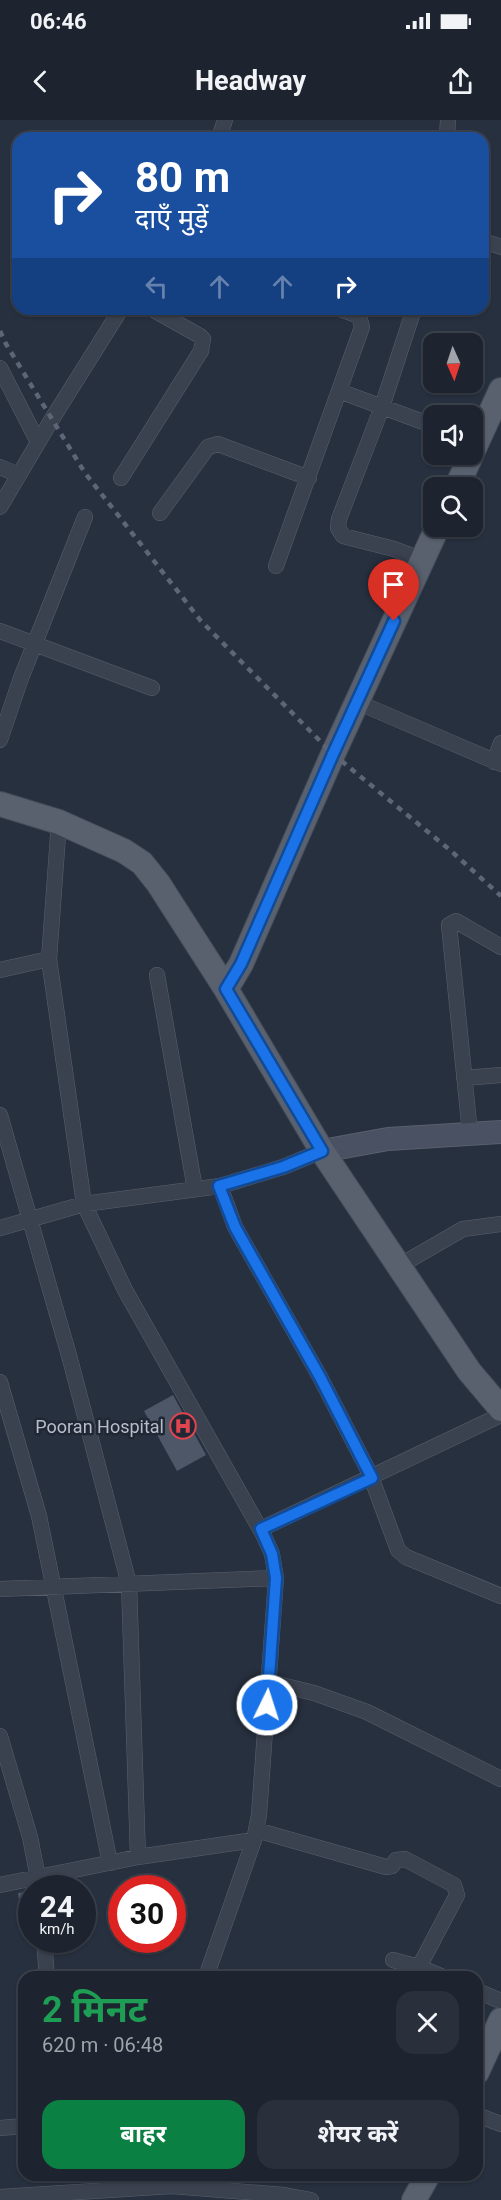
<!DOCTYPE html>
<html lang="hi">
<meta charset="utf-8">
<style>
body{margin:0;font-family:Roboto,"Noto Sans Devanagari",sans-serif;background:#2a303b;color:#f1f3f6;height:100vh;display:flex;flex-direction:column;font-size:22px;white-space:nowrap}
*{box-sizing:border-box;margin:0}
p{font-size:20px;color:#a0a4aa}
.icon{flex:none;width:33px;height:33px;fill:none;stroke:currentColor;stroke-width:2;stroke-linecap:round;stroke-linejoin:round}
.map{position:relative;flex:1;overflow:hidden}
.details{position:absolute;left:18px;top:1851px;width:465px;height:210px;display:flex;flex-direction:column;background:#1d242f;border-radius:18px;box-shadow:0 2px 4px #0004,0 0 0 2px #3b414b}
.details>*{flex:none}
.top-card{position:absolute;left:12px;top:12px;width:477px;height:183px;border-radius:18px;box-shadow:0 2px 4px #0004,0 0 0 2px #3b414b;background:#1a4fa0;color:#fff;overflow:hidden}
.needle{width:39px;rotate:177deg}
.fabs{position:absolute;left:423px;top:213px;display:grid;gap:12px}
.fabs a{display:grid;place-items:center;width:60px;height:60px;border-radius:12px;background:#1d242f;box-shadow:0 2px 4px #0004,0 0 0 2px #3b414b;font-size:30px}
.speed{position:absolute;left:18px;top:1755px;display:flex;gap:12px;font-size:30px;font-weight:700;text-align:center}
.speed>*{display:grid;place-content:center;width:78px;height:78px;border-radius:50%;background:#1d242f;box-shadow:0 2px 4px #0004,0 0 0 2px #3b414b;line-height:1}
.speed small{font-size:15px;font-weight:400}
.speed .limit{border:9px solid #d22;background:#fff;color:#111}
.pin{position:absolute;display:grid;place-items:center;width:51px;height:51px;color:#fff;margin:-62px -26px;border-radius:50% 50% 50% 0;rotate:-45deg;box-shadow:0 0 6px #0007}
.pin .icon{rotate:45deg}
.me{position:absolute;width:66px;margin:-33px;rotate:4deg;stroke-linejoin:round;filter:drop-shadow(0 0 4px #0008)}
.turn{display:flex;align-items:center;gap:21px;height:126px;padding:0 24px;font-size:27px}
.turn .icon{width:78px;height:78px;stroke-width:2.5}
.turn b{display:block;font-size:42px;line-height:51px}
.lanes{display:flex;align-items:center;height:57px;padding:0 24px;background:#0003;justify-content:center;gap:30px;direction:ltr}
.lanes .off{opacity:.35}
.round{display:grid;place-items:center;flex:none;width:63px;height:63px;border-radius:18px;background:#2a303b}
.head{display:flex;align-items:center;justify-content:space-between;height:102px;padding:0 24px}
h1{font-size:36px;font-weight:700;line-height:45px;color:#1e9e55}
.cta{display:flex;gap:12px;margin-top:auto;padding:12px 24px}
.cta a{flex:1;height:69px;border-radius:18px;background:#0b8043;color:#fff;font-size:24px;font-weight:700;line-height:69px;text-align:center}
.cta a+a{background:#2a303b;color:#f1f3f6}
.status{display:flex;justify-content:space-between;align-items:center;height:42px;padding:0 30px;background:#1d242f;direction:ltr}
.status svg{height:16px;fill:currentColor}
header{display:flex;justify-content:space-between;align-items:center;height:78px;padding:0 24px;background:#1d242f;font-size:27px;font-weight:700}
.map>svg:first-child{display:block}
.building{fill:#4d5768}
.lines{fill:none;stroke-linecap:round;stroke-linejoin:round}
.street-casing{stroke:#59606d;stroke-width:16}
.secondary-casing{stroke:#59606d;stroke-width:24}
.primary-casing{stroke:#454b59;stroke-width:26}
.street{stroke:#3b424f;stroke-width:15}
.secondary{stroke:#495162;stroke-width:22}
.primary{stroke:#59616f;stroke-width:24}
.rail{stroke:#5d6676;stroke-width:4.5;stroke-dasharray:6 6;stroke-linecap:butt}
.route-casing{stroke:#114b97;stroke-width:15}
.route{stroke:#1a73e8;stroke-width:10}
.labels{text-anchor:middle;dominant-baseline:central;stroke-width:5;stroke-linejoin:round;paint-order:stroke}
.poi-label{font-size:18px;fill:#b8bdca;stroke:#202735;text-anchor:end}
</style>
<div class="status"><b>06:46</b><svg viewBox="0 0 49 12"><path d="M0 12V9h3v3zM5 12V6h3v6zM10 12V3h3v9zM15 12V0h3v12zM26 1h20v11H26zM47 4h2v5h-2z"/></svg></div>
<header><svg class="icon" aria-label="back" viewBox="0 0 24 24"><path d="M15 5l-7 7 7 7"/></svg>Headway<svg class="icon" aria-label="share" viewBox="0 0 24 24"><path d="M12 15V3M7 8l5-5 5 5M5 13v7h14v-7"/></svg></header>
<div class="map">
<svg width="501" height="2080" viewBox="0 0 501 2080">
<rect width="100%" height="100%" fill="#27303f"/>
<path class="building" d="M173 1275 206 1335 177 1351 144 1291Z
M31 1771 32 1785 20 1787 18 1773Z"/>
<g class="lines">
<g class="street-casing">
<path id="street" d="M219 18 225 0
M447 18 448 0
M483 121 501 127
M414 189 382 287 339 399 338 408 343 416 394 429 423 440
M0 248 38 322
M339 271 434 306
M0 347 19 355
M121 358 201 231 203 219 200 216 152 189
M0 387 52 299 121 189
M160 393 208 327 218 324 309 358
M276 446 362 207 359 196 340 189
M0 511 152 568
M357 582 501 644
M0 620 21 558 85 397
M494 642 501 623
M59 702 49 839 84 1084 125 1170 264 1416 272 1434 276 1458 259 1695 254 1720 206 1857
M0 850 49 839
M157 855 195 1069
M464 958 501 955
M0 995 70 1239 129 1464 138 1737
M470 1013 449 805 456 801 501 827
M220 1066 235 1107 320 1257 370 1354 398 1430 406 1437 501 1476
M0 1108 84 1084 220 1066 283 1047 322 1031
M399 1146 463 1109 501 1104
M0 1262 39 1396 110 1743
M261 1409 501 1295
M0 1469 276 1458
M269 1562 314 1573 367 1592 501 1659
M0 1616 30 1717 40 1768
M256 1710 386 1747 392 1746 396 1740 405 1739 454 1765 457 1775 419 1847
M0 1765 138 1737 254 1720
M44 1820 47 1857
M393 1840 419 1847 443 1857
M477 1871 501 1881
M477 1995 501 2004
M0 2008 24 2006
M0 2077 172 2066 284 2075 311 2080"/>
</g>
<g class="secondary-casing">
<path id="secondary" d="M322 1031 388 1019 501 1012"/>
</g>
<g class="primary-casing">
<path id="primary" d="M472 333 501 270
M456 368 472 334
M0 684 59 702 124 731 142 743 158 763 226 869 322 1031 469 1251 501 1289
M226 869 241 844 333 634 438 406
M477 1952 501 1900
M414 2080 428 2055"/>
</g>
<use href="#street" class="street"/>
<use href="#secondary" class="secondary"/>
<use href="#primary" class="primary"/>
<path class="rail" d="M0 211 6 224 85 353 201 501 333 634 450 730 501 776"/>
</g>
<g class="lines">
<g class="route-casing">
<path id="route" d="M267 1585 276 1458 272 1434 261 1409 372 1358 320 1257 235 1107 219 1066 283 1047 322 1031 226 869 241 844 333 634 394 501"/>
</g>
<use href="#route" class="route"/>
</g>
<defs>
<g id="hospital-ring" transform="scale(1.35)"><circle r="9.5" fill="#202735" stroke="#e0444e" stroke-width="1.5"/><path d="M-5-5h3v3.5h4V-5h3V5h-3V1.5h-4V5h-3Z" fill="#e0444e"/></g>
</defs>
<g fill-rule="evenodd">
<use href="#hospital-ring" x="183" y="1306"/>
</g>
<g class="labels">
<g class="poi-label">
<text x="164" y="1306">Pooran Hospital</text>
</g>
</g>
</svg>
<div class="fabs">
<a><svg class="needle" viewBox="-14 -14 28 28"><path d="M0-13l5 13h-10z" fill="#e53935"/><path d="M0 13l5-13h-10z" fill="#a0a4aa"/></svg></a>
<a><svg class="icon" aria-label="sound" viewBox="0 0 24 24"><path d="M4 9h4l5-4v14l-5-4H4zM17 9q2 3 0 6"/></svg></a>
<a><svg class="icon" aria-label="search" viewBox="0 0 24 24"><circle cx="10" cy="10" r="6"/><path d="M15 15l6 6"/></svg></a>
</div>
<div class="speed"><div>24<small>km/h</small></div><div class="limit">30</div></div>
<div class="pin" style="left:394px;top:501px;background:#d93025"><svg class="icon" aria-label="arrive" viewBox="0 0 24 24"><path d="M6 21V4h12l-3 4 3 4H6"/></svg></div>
<svg class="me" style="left:267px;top:1585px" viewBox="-20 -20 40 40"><circle r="17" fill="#1a73e8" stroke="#fff" stroke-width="3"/><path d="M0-11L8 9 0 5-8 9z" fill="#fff"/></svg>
<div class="top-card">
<div class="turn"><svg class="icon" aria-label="right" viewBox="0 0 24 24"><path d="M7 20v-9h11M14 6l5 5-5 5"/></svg><div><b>80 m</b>दाएँ मुड़ें</div></div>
<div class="lanes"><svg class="icon off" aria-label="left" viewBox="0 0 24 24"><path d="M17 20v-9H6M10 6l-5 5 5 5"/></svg><svg class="icon off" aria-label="ahead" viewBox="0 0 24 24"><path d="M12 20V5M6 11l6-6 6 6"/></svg><svg class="icon off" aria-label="ahead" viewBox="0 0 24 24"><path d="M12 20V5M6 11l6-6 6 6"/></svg><svg class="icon" aria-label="right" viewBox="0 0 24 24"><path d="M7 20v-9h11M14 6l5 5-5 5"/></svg></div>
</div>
<section class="details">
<div class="head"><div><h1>2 मिनट</h1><p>620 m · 06:48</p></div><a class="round"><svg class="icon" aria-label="close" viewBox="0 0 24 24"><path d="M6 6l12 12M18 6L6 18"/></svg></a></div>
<div class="cta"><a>बाहर</a><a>शेयर करें</a></div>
</section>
</div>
